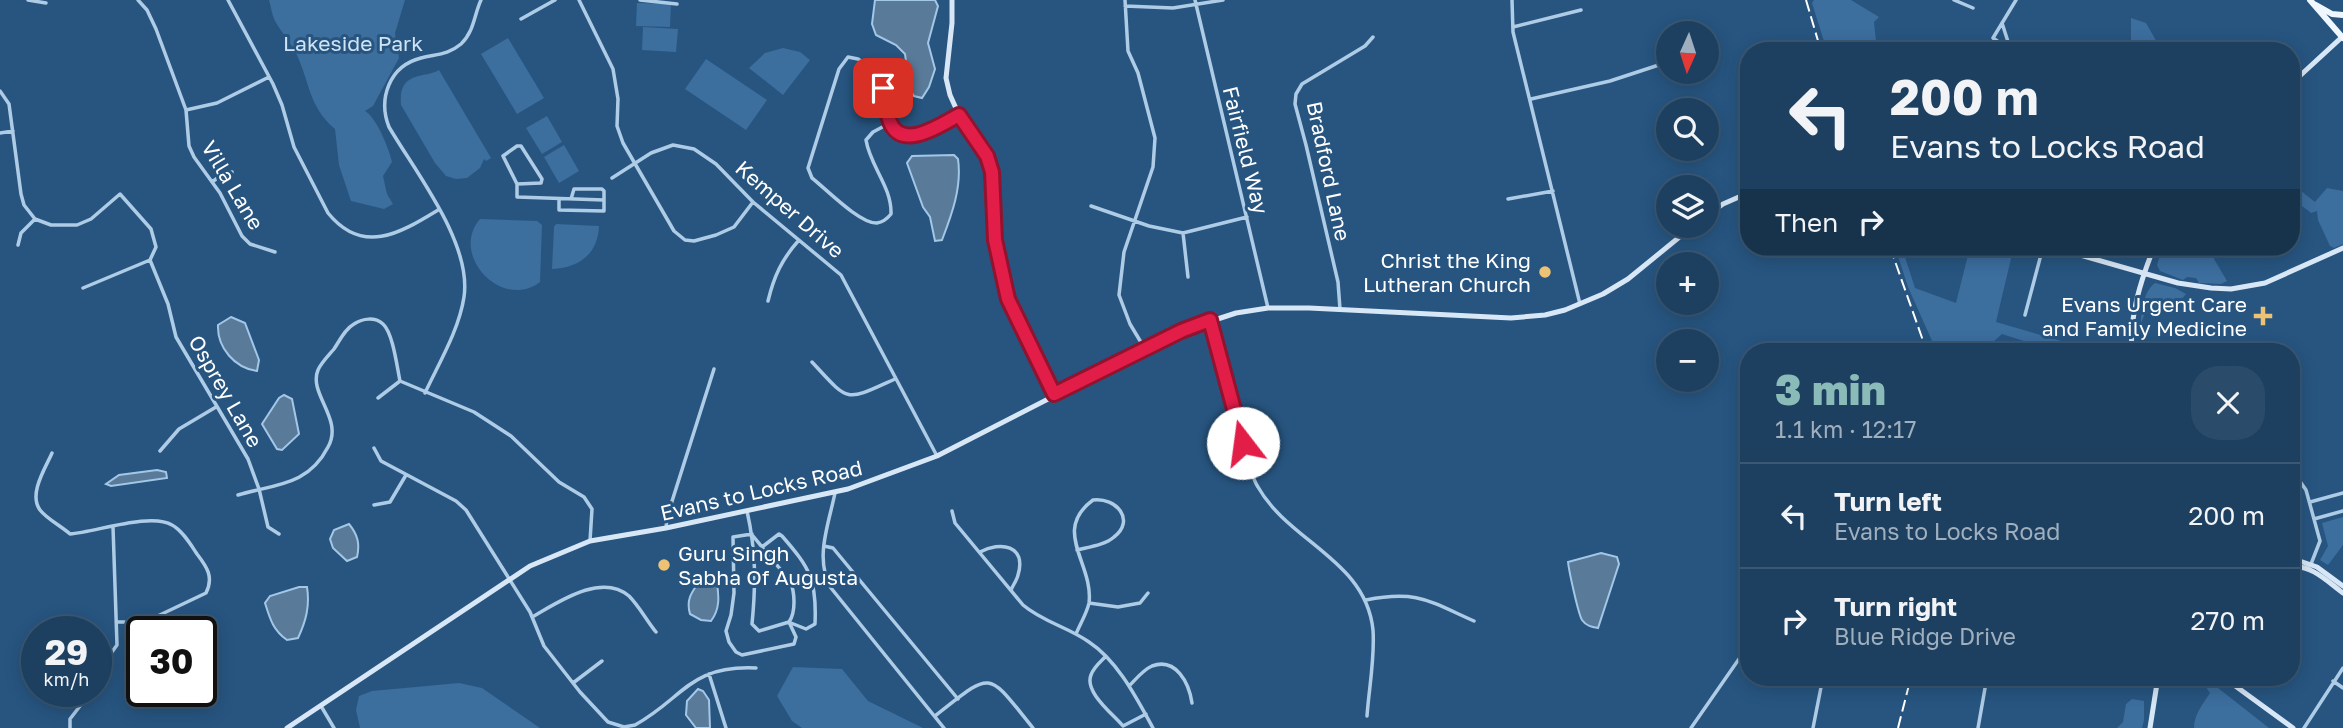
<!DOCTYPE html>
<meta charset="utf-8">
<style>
body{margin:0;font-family:"Golos Text",sans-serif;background:#2a4b69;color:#f1f3f6;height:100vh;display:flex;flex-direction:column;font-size:26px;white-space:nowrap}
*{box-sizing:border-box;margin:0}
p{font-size:23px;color:#a0afbd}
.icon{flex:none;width:38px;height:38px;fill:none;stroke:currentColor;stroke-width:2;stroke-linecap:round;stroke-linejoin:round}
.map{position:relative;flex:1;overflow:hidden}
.side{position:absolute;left:1740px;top:343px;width:560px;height:343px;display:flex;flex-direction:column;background:#1d4060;border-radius:28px;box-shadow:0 4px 18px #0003,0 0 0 2px #3b5975}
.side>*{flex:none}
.hud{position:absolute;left:1740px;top:42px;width:560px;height:214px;border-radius:28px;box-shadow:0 4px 18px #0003,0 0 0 2px #3b5975;background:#1d4060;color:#f1f3f6;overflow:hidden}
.needle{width:46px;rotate:183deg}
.buttons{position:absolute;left:1656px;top:21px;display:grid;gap:14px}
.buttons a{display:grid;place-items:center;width:63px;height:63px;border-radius:50%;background:#1d4060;box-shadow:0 4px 18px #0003,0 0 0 2px #3b5975;font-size:35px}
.speed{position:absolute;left:21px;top:616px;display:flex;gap:14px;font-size:35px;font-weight:700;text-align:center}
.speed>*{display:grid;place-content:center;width:91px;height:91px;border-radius:50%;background:#1d4060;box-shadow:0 4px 18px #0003,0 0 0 2px #3b5975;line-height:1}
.speed small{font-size:18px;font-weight:400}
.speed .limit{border:4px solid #111;border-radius:10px;background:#fff;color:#111}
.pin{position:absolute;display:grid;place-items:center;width:60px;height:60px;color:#fff;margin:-30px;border-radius:14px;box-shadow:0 4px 10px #0006}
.me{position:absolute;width:77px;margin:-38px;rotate:345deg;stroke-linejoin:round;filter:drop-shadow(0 0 5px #0008)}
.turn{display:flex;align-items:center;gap:24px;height:147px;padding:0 35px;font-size:32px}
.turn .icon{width:91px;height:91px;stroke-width:2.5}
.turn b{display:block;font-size:49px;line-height:60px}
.then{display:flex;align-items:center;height:66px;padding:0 35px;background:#0003;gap:14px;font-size:26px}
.round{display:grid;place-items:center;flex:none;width:74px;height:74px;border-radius:28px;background:#2a4b69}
.overview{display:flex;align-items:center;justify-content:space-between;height:119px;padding:0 35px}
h1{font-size:42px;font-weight:800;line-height:52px;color:#8bbbb9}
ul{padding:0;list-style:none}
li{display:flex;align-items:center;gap:21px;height:105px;padding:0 35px;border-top:2px solid #3b5975}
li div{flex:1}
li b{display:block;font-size:26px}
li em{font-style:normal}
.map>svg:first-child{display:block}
.green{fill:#3c6e9e}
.water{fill:#5a7a99;stroke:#a3c7e6;stroke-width:2}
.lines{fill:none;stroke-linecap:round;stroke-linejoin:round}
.street{stroke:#aecce6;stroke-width:3.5}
.secondary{stroke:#d8e7f6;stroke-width:5}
.primary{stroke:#eff6fd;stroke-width:6}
.rail{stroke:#fff;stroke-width:2;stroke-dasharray:12 5;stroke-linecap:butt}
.route-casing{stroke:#92132f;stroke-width:18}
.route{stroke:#e11d48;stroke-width:12}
.poi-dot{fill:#eec274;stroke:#275580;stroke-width:2.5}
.labels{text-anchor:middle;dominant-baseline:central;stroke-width:6;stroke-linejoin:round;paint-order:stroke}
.park-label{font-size:21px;fill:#d1e4f5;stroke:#275580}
.street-label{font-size:21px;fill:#fff;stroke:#275580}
.poi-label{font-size:21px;fill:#fff;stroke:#275580;text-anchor:end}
</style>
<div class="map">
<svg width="2343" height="728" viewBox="0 0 2343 728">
<rect width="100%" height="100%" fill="#275580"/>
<path class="green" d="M269 0H405L395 33 399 58 373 106 365 111C376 117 389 148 392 162L383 176 387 194 393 204 384 209 351 201 339 165 335 129C308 106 310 82 296 53 290 41 281 32 275 21 272 15 271 7 269 0Z
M1814 0H1851L1879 17 1874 22 1877 51H1827L1812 3Z
M637 3 671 4 670 27 636 26Z
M2131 18 2146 23 2162 51H2131Z
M643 27 678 29 676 52 642 50Z
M508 38 544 98 517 114 481 54Z
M783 48 800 52 810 60 783 95 749 68 765 53Z
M706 59 767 100 746 130 685 89Z
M439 70 491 158 486 161 484 159 480 168 467 178 456 179 446 176 435 163 401 105C398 70 424 79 439 70Z
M547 116 562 142 542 154 526 128Z
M564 145 579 171 559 183 544 157Z
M2291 183 2315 202 2327 188 2343 191V244L2334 248 2330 246 2318 220 2317 211 2311 213C2298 202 2291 201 2291 183Z
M480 219 537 221 542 225 540 282C502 311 449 255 480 219Z
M556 224 599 226C598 254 579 268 552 269L554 227Z
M1895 247H1904V254L1915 288 1956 303 1970 247H2005L2013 250 1996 322 2099 352H2050L2036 348V352H2030V343L2002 334 1982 352H1937L1908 287Z
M2167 247H2207L2227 281 2221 284 2199 283 2196 278 2187 277 2183 280 2160 271 2157 265 2160 255 2164 254Z
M2155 283 2175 288 2186 294 2174 308H2157L2161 315 2145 313 2141 323C2141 310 2144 291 2155 283Z
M2343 517V545L2328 565 2320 560 2328 546 2322 523Z
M793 667 842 669 868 701 923 728H802L792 721 777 696Z
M2199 677H2204L2269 728H2194C2194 714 2203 704 2210 693Z
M459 683 482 688 540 728H360L356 710 359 696 372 691Z
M2132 699 2144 701V720L2142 728H2117L2123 722 2126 704Z"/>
<path class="water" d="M875 0H935L938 6 928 43 935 69 929 87 922 98 914 96 910 90 905 54 896 45 876 35 872 24Z
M954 155 958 159C962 187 952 214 942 240L935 241 930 217 923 207 907 163 912 156Z
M231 317 245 323 259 360 257 371C235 368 217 348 218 325Z
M284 395 292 399 299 434 282 450 277 449 262 424 279 398Z
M157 470 166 472 167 478 111 486 106 484 119 475Z
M349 524C358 535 360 544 357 557L347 561 333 548 330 539 334 530Z
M1601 553 1617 557 1619 564 1598 628C1592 627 1586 626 1582 620 1578 613 1569 571 1568 562Z
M708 580 717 583C719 597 720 609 711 621L701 620 690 614C686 600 691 593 699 582Z
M299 587H307C310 606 306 621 298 638L287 640C273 630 270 619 265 603L270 596Z
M698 689 703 691 709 700 710 728H696L686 715 687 701Z"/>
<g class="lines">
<path class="street" d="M28 0 46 3
M138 0 147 10 156 29 186 110 189 146 194 157 220 193 242 236 250 244 275 252
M228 0 273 84 282 105 294 147 328 213C363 256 400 233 438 210
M579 0 613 69 618 99 617 126 623 143 674 231 685 240 694 241 716 235 734 227 753 202
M640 0 677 4
M1125 0 1128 51 1138 73 1155 138 1153 167 1124 252 1119 295 1130 324 1145 349
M1195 0 1268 308
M1512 0 1513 32 1580 304
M1954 0 1973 8
M1125 6 1173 8 1223 0
M521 19 555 0
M2002 23 2011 51
M1513 27 1581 10
M2010 46 2003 45 1993 38 2016 0
M848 57 858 59 878 73 890 123 873 132 866 140C870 166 892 187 891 214 887 219 883 222 877 223 860 224 826 189 812 178L808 168 839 69Z
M0 91 9 104 21 194 24 205 35 219 51 225H77L91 219 120 194 151 229 156 247 150 260 83 288
M1531 99 1610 81 1668 62
M186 110 217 103 269 77
M890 123C909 148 938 126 959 115
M0 133 13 131
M612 178 651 153 673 145 694 149 716 164 753 202 841 275 937 456
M212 182 223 174 232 172
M517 184 503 156 517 146H521L542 179 541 183 517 184V197L604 200
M559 199V210L604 211V191L602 189H574L571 199
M1508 199 1553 191
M1091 206 1149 226 1183 233 1247 217
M1183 233 1188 277
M18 245 21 233 35 219
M150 260 168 304 176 337 248 459 259 489 268 527 279 534
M768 301C774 276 782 259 799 240
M1340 309 1338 282 1306 145 1295 104 1296 94 1302 84 1365 46 1373 37
M2025 315 2043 247
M1211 322 1250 467C1252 473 1254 481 1258 487 1289 542 1366 560 1373 630 1375 658 1369 688 1367 716
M812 362C850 403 844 402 895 379
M425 393C439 363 459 330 464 297 472 243 416 173 389 127 378 99 389 66 421 58 436 54 448 55 461 44 474 32 474 15 481 0
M378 398 400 381
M374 448 381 461 456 501 466 510 530 612 544 646 580 692 608 722 624 727 635 725C684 698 689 665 756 668
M160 451 179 429 216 407
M52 453C46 467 28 494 40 510 47 519 61 526 70 534 96 532 151 512 172 525 182 530 191 545 197 554 207 567 214 577 206 593L145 622H116
M2291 476 2299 480 2306 490 2320 541 2311 564
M835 493C829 523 814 559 831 588L944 728
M238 495C275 484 308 486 328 447 344 419 308 394 318 370 321 363 329 355 334 349 340 340 345 329 354 324 363 318 375 317 383 324 393 333 397 367 400 381L474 412 511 436 559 482 584 497 592 509 590 541
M2310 502 2343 493
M374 505 390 502 406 475
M747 511C756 551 756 583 752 624L759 631 789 622C796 612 795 592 790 581L753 536
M952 511 955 523 1023 605C1043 622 1068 627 1089 642 1118 661 1137 699 1153 728
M2314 519 2343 511
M666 528 667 517 714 369
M752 534 733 537 734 593 731 615 726 631 729 642 736 652 742 655 794 644 796 637 789 622
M824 546 833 548 958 699
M762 547 779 534 782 536C810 568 817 580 815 624L806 629 791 623
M980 552C1000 541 1027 545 1018 575 1017 580 1013 585 1011 590
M1366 600C1417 590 1429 601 1474 621
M1089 603 1118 607 1140 603 1148 593
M532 617C557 603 601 572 629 596 639 606 647 621 656 632
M1076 634C1080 624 1087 613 1089 603 1094 564 1051 531 1093 500 1116 497 1136 520 1114 537 1105 545 1089 547 1077 550
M1105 657C1100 662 1093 668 1091 675 1084 692 1113 714 1123 726L1146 714
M96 674 117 645 113 527
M709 674 726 728
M2333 681 2343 688
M573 683 602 661
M1130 685C1136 679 1143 670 1152 666 1176 657 1189 683 1192 703
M321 706 334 728
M935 716C994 670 986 670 1033 728
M70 728V719L80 706 86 691
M1691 728 1748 646
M1813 728 1823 677
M1978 728 1987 677
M2304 728 2343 668"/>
<path class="secondary" d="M952 0V23L946 78 950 95 959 115 987 156 992 172 995 240 1008 299 1054 394
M2291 84 2343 36
M1706 216 1723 204 1748 193
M2052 247 2178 283 2211 288 2231 289 2265 283 2343 248
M2132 352C2129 316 2141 280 2154 247
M2291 558 2317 567 2343 586
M2291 567C2311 564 2328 582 2343 593
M2223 677 2293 728
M287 728 530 566 590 541 666 528 848 489 937 456 1181 331 1236 313 1268 308H1309L1511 318 1545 315 1565 310 1603 294 1628 279 1693 226
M2150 728 2158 677"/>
<path class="primary" d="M2310 0 2343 38
M2316 5 2332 14 2343 15"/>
<path class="rail" d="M1806 0 1821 51
M1890 247 1927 352
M1898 728 1911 677"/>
</g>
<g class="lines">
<g class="route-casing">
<path id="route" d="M883 88C885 99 886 111 890 122 902 152 942 124 959 115L987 156 992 172 995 240 1008 299 1054 394 1181 331 1210 320 1243 443"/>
</g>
<use href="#route" class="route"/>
</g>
<g class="poi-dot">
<circle cx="1545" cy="272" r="7"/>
<path d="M2259.5 305.5h7v7h7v7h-7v7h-7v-7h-7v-7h7z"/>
<circle cx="664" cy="565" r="7"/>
</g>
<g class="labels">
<g class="park-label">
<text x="353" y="43">Lakeside Park</text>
</g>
<g class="street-label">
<text transform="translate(1246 150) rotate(76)">Fairfield Way</text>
<text transform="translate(1329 171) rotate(78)">Bradford Lane</text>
<text transform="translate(233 185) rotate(59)">Villa Lane</text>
<text transform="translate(790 209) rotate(41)">Kemper Drive</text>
<text transform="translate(226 391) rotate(60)">Osprey Lane</text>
<text transform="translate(761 490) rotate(-13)">Evans to Locks Road</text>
</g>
<g class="poi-label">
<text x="1531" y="260">Christ the King<tspan x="1531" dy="24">Lutheran Church</tspan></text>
<text x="2247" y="304">Evans Urgent Care<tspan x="2247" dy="24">and Family Medicine</tspan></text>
<text x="678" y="553" text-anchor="start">Guru Singh<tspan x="678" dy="24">Sabha Of Augusta</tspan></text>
</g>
</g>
</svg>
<div class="buttons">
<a><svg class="needle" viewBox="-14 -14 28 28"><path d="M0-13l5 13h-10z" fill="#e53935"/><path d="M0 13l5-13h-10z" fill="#a0afbd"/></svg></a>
<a><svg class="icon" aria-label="search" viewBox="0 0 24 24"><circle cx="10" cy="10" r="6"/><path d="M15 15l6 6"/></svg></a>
<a><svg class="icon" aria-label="layers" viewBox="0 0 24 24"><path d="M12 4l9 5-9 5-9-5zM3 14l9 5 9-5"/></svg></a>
<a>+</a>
<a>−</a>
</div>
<div class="speed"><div>29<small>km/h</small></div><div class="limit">30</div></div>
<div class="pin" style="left:883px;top:88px;background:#d93025"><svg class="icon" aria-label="arrive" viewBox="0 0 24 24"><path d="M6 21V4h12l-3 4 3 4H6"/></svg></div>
<svg class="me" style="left:1243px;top:443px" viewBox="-20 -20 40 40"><circle r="19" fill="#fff"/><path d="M0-13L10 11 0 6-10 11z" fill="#e11d48"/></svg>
<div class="hud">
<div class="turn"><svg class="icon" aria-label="left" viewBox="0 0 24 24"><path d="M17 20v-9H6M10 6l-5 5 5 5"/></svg><div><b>200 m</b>Evans to Locks Road</div></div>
<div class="then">Then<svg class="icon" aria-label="right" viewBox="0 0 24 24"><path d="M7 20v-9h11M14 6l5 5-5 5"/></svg></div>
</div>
<section class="side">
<div class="overview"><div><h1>3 min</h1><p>1.1 km · 12:17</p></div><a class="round"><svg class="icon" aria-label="close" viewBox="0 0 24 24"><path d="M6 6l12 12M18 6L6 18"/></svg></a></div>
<ul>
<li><svg class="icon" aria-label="left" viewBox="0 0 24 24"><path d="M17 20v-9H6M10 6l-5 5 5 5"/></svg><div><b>Turn left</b><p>Evans to Locks Road</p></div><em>200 m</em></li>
<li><svg class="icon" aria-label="right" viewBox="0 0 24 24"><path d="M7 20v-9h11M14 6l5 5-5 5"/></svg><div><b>Turn right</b><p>Blue Ridge Drive</p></div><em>270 m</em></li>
</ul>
</section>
</div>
